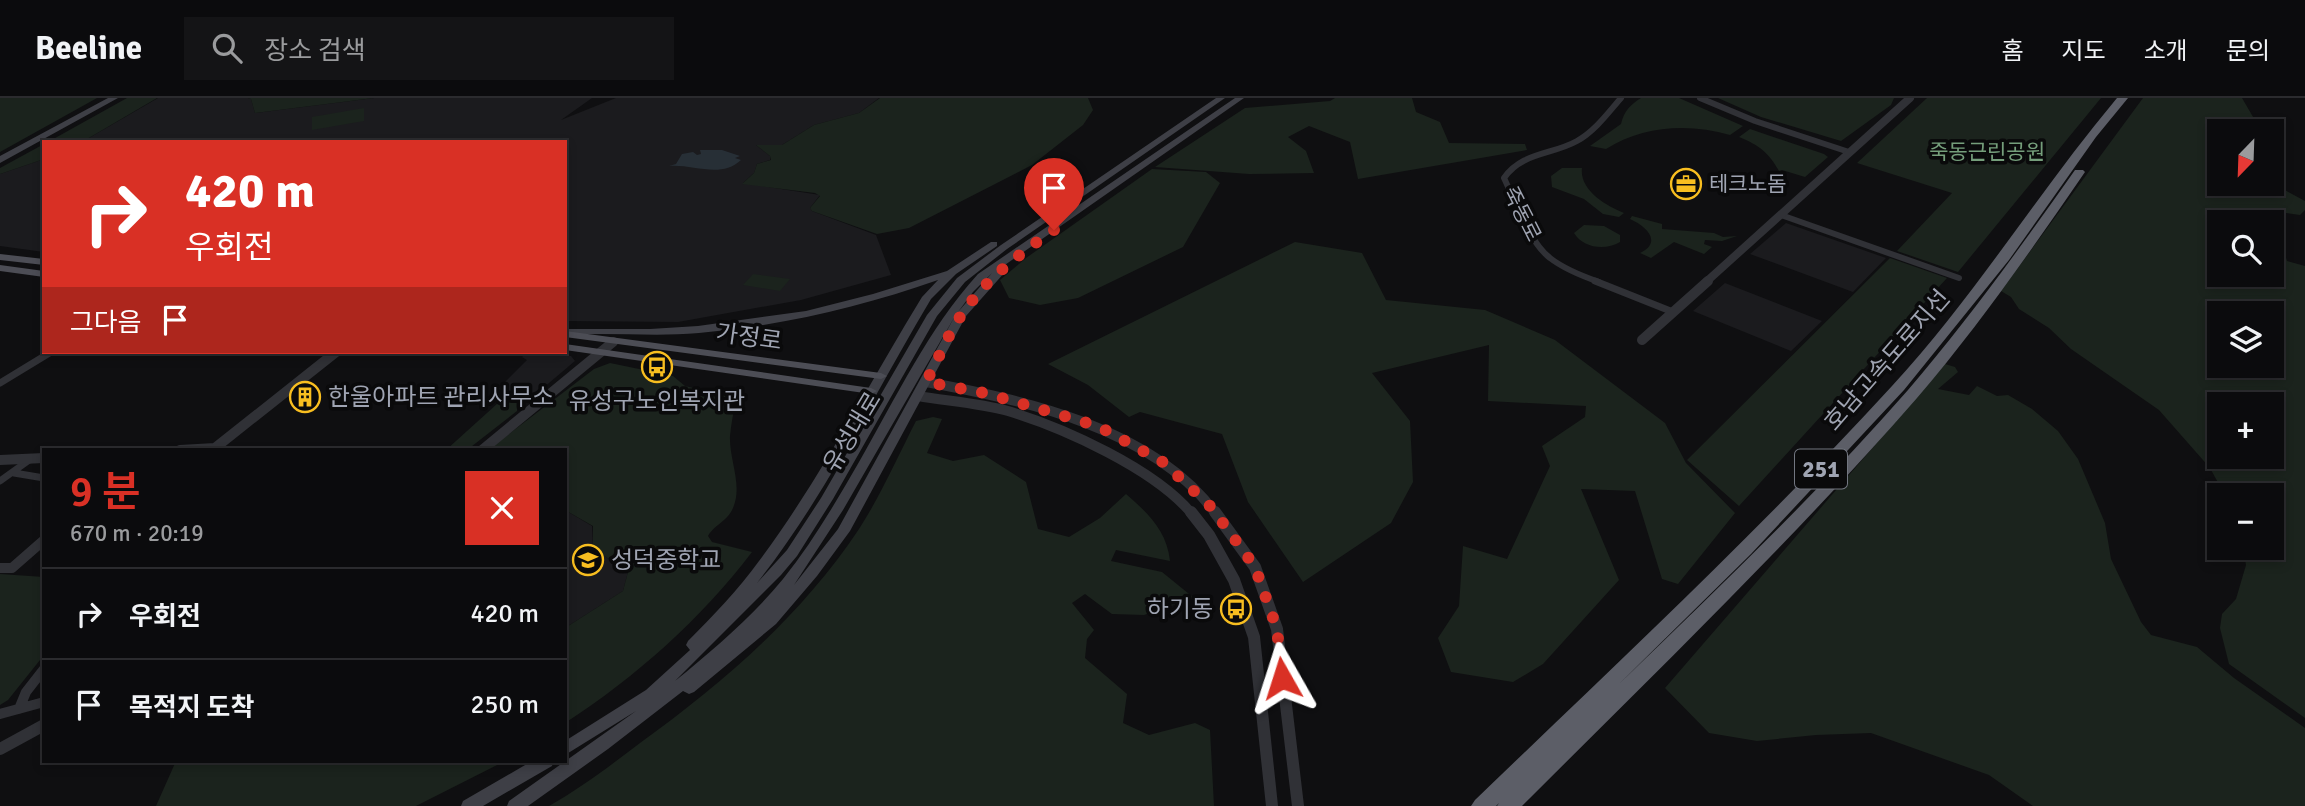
<!DOCTYPE html>
<html lang="ko">
<meta charset="utf-8">
<style>
body{margin:0;font-family:Signika,"Noto Sans KR",sans-serif;background:#141416;color:#f1f3f6;height:100vh;display:flex;flex-direction:column;font-size:26px;white-space:nowrap}
*{box-sizing:border-box;margin:0}
p{font-size:23px;color:#9a9b9d}
.icon{flex:none;width:38px;height:38px;fill:none;stroke:currentColor;stroke-width:2;stroke-linecap:round;stroke-linejoin:round}
.map{position:relative;flex:1;overflow:hidden}
.panel{position:absolute;left:42px;top:350px;width:525px;height:315px;display:flex;flex-direction:column;background:#0b0b0d;border-radius:0px;box-shadow:0 4px 10px #0003,0 0 0 2px #2b2b2e}
.panel>*{flex:none}
.top-card{position:absolute;left:42px;top:42px;width:525px;height:214px;border-radius:0px;box-shadow:0 4px 10px #0003,0 0 0 2px #2b2b2e;background:#d93025;color:#fff;overflow:hidden}
.needle{width:46px;rotate:203deg}
.tools{position:absolute;left:2207px;top:21px;display:grid;gap:14px}
.tools a{display:grid;place-items:center;width:77px;height:77px;border-radius:0px;background:#0b0b0d;box-shadow:0 4px 10px #0003,0 0 0 2px #2b2b2e;font-size:35px}
.pin{position:absolute;display:grid;place-items:center;width:60px;height:60px;color:#fff;margin:-72px -30px;border-radius:50% 50% 50% 0;rotate:-45deg;box-shadow:0 0 7px #0007}
.pin .icon{rotate:45deg}
.me{position:absolute;width:77px;margin:-38px;rotate:354deg;stroke-linejoin:round;filter:drop-shadow(0 0 5px #0008)}
.turn{display:flex;align-items:center;gap:24px;height:147px;padding:0 28px;font-size:32px}
.turn .icon{width:91px;height:91px;stroke-width:2.5}
.turn b{display:block;font-size:49px;line-height:60px}
.then{display:flex;align-items:center;height:66px;padding:0 28px;background:#0003;gap:14px;font-size:26px}
.round{display:grid;place-items:center;flex:none;width:74px;height:74px;border-radius:0px;background:#141416}
.headline{display:flex;align-items:center;justify-content:space-between;height:119px;padding:0 28px}
h1{font-size:42px;font-weight:600;line-height:52px;color:#d93025}
ul{padding:0;list-style:none}
li{display:flex;align-items:center;gap:21px;height:91px;padding:0 28px;border-top:2px solid #2b2b2e}
li div{flex:1}
li b{display:block;font-size:26px}
li em{font-style:normal}
header{display:flex;align-items:center;gap:42px;box-sizing:border-box;height:98px;padding:0 35px;background:#0b0b0d;border-bottom:2px solid #2b2b2e}
header strong{font-size:33px}
nav{display:flex;gap:38px;margin-inline-start:auto;font-size:24px}
.search{width:490px;height:63px;background:#141416;display:flex;align-items:center;gap:18px;box-sizing:border-box;padding:0 24px;border-radius:0px;color:#9a9b9d;font-size:26px}
.map>svg:first-child{display:block}
.built{fill:#1b1b1e}
.green{fill:#1b231d;fill-rule:evenodd}
.water{fill:#272f36}
.lines{fill:none;stroke-linecap:round;stroke-linejoin:round}
.minor-far2{stroke:#303136;stroke-width:6}
.minor-far1{stroke:#303136;stroke-width:7}
.minor{stroke:#303136;stroke-width:10}
.tertiary-far2{stroke:#303136;stroke-width:8}
.tertiary-far1{stroke:#303136;stroke-width:10}
.tertiary{stroke:#303136;stroke-width:12}
.secondary{fill:#3e3f46;fill-rule:evenodd}
.primary{fill:#4c4d55;fill-rule:evenodd}
.motorway{fill:#5c5e67;fill-rule:evenodd}
.route{stroke:#d93025;stroke-width:12;stroke-dasharray:0 21.6}
.labels{text-anchor:middle;dominant-baseline:central;stroke-width:7;stroke-linejoin:round;paint-order:stroke}
.far-park-label{font-size:21px;fill:#759e7b;stroke:#0a0a0b}
.far-poi-label{font-size:21px;fill:#9fa4b2;stroke:#0a0a0b;text-anchor:start}
.far-street-label{font-size:21px;fill:#9fa4b2;stroke:#0a0a0b}
.shield{fill:#0a0a0b;stroke:#727680;stroke-width:2}
.shield-label{font-size:23px;font-weight:bold;fill:#9fa4b2}
.street-label{font-size:24px;fill:#9fa4b2;stroke:#0a0a0b}
.poi-label{font-size:24px;fill:#9fa4b2;stroke:#0a0a0b;text-anchor:start}
</style>
<header>
<strong>Beeline</strong>
<div class="search"><svg class="icon" aria-label="search" viewBox="0 0 24 24"><circle cx="10" cy="10" r="6"/><path d="M15 15l6 6"/></svg>장소 검색</div>
<nav><a>홈</a><a>지도</a><a>소개</a><a>문의</a></nav>
</header>
<div class="map">
<svg width="2305" height="708" viewBox="0 0 2305 708">
<rect width="100%" height="100%" fill="#0f0f11"/>
<path class="built" d="M158 0H248L251 1 255 15 374 0H592L561 22 616 0H879L859 15 814 27 782 47H756L770 58V62L757 66 754 75 743 85 820 97 810 110 812 113 876 137 891 177 801 202 678 224 565 223V44H82Z
M44 61V154L0 148V76Z
M1786 125 1886 160 1853 194 1750 156Z
M1725 185 1822 223 1791 253 1693 213Z
M527 254 571 258 575 263 530 301 518 300 498 291 527 262 522 259Z
M565 412 592 428 593 450 628 474 623 493 565 530Z"/>
<path class="green" d="M0 0H97L0 54Z
M127 0H157L82 44H48Z
M248 0H374L255 15 251 1Z
M880 0H1088L1093 12 1083 27 1032 67 909 130 877 136 812 113 810 110 820 98 815 95 742 86 754 75 757 66 771 62 770 58 756 47H782L814 27 859 15Z
M1335 0H1412L1416 14 1440 24 1449 45 1525 46 1527 52 1358 81 1350 44 1309 28 1288 39 1306 53 1314 75 1249 76 1155 69 1245 10 1330 3Z
M1641 0H1679L1743 28 1730 37C1688 25 1643 28 1606 51L1590 48 1621 26C1624 13 1630 7 1641 0Z
M1718 0H1894L1891 7 1841 43 1761 19Z
M1927 0H2101L1958 174 1897 153 1952 95 1857 65Z
M2143 0H2242L2256 24 2266 33H2219V86L2272 85 2305 103V112L2300 117 2250 110 2240 113 2246 124H2219V177H2272V139L2283 149 2287 163 2305 168V620L2229 566 2220 530 2222 516 2236 501 2246 467 2243 450H2272V397H2233L2221 390 2210 370 2159 312 2071 251 2049 230 2019 211 2011 199 2001 193ZM2219 215H2272V268H2219ZM2219 306H2272V359H2219Z
M364 10V23L312 32V19Z
M1750 31 1824 56 1828 59 1805 79 1782 72 1779 73C1769 55 1759 47 1739 39Z
M44 46V61L0 76V70Z
M1562 70H1582C1579 92 1606 108 1624 115L1619 119 1603 116 1584 101 1552 89 1551 78Z
M1152 71 1206 74 1220 85 1183 149 1078 200 1040 207 1009 200 1000 182 1026 160Z
M1632 118 1662 126V131L1714 135 1723 139 1737 138 1722 143 1705 142 1704 146 1712 149 1704 156 1674 144 1651 160 1640 155C1663 144 1646 128 1630 121Z
M1584 127 1604 128 1620 137V144C1605 153 1583 150 1574 135Z
M1295 144 1362 155 1386 202 1485 212 1555 242 1665 325 1686 365 1735 415 1678 486 1662 481 1635 393 1581 391 1619 482 1543 566 1513 584 1451 574 1438 540 1459 508 1463 448 1507 461 1550 368 1542 348 1585 319 1586 308 1488 303 1489 247 1372 275 1410 323 1413 384 1391 425 1303 484 1248 404 1222 336 1140 314 1129 319 1088 287 1048 266Z
M1890 160 1947 180 1739 408 1687 362Z
M753 176 790 181 780 193 743 187Z
M610 265 673 278 685 288 736 300C734 312 731 326 730 338 729 362 743 387 733 410 727 424 715 426 708 438L712 444 752 454C701 521 636 579 565 625V530L623 493 628 474 593 450V428L565 412V352H488L594 271Z
M1945 266 1955 269 1958 274 1938 291 1969 297 1977 288 1997 298 2008 297 2032 311 2058 333 2078 361 2105 425 2111 461 2141 524 2151 537 2197 549 2234 580 2305 630V708H2033L1989 677 1871 635 1816 637 1757 643 1709 635 1665 590Z
M508 296 518 300 517 313 467 352H446Z
M933 319 942 321 927 355 953 363 984 357 1026 384 1038 431 1069 439 1100 420 1126 396C1148 415 1167 433 1170 463L1116 452 1111 463 1162 474 1194 500 1144 517 1112 516 1085 496 1072 505 1094 532 1087 541 1085 560 1127 596 1123 625 1149 637 1195 625 1210 632 1214 708H549C581 690 611 667 640 645 724 584 801 518 859 431 881 397 898 358 916 323Z
M0 476 44 479V557L8 602 0 607Z
M176 663H505L416 708H156Z"/>
<path class="water" d="M700 52H722L740 58 735 60 741 62C721 81 693 66 669 68L676 66 682 56 693 54 697 57 701 56Z"/>
<g class="lines">
<path class="minor-far2" d="M1700 0 1755 23 1849 54
M1781 117 1959 180
M1599 184C1582 178 1564 171 1550 160 1530 145 1515 103 1504 80 1522 54 1552 57 1577 43 1595 33 1608 15 1621 0"/>
<path class="minor-far1" d="M1595 183 1673 214
M0 285 51 254
M14 375 44 380
M0 383 32 360"/>
<path class="minor" d="M0 470H12L44 442
M19 611 26 594 44 571
M0 616 44 604"/>
<path class="tertiary-far2" d="M1706 184 1910 0"/>
<path class="tertiary-far1" d="M1642 242 1708 183
M926 284C1024 302 1154 330 1216 416
M918 298C947 303 979 305 1008 313 1064 330 1155 371 1192 416
M180 352 215 350 336 254
M482 352 613 244
M0 362 44 360"/>
<path class="tertiary" d="M1191 414 1209 437 1234 482 1254 539 1272 708
M1215 414 1255 469 1277 531 1298 708
M0 651 44 627"/>
<path class="secondary" d="M108 0H118L0 65V58Z
M1216 0H1225L1007 151 965 184 937 218 833 401 797 458 781 477 675 583C713 552 752 519 783 481 812 445 836 404 859 364 896 300 928 231 978 176L1235 0H1244L1002 169 1006 172 1005 174 966 218 850 433 817 478 776 526 694 594 689 596 683 593 608 651 528 708H507L509 703 636 613 565 657V643L646 592 690 552 686 547 688 543C713 518 738 492 759 463 821 380 868 287 922 199L938 182C861 209 780 228 699 235 654 239 610 234 565 237V231H650L698 228 806 213 873 196 947 173 991 144H997V148L956 176 931 201C874 296 826 398 757 485L787 452 821 400 927 217 957 180 1001 147ZM992 175 958 214 973 194ZM955 218 838 431 794 487 843 412Z
M532 663H554L552 668 483 708H461L463 703Z"/>
<path class="primary" d="M0 156 44 161V167L0 162Z
M0 167 44 173V179L0 173Z
M565 233 881 275 887 278 881 281 565 239Z
M565 246 871 290 877 293 871 296 565 252Z"/>
<path class="motorway" d="M2117 0H2128L2096 39 2009 162 1904 292 1751 456 1617 588C1716 492 1817 396 1908 292 1968 222 2022 147 2075 72H2083L2085 74C2032 151 1978 229 1917 300 1792 443 1656 574 1522 708H1497L1499 705 1496 708H1471L1475 702C1616 566 1760 432 1892 288 1975 198 2039 93 2117 0Z"/>
</g>
<g class="lines">
<path class="route" d="M1054 132C1019 156 986 181 962 216 948 236 938 262 926 284L985 295 1098 328 1163 364 1212 410 1255 469 1277 531 1282 580"/>
</g>
<defs>
<g id="office-ring" transform="scale(1.575)"><circle r="9.5" fill="#0a0a0b" stroke="#f8be20" stroke-width="1.5"/><path d="M-6-3h4V-5.5h4V-3h4V5H-6ZM-1-4.5V-3h2v-1.5ZM-6 0V1H6V0Z" fill="#f8be20"/></g>
<g id="bus-ring" transform="scale(1.575)"><circle r="9.5" fill="#0a0a0b" stroke="#f8be20" stroke-width="1.5"/><path d="M-5-6H5V4H4V6H2V4H-2V6H-4V4H-5ZM-3.5-4V0h7V-4ZM-3.5 1.2v1.5H-2V1.2ZM2 1.2v1.5H3.5V1.2Z" fill="#f8be20"/></g>
<g id="building-ring" transform="scale(1.575)"><circle r="9.5" fill="#0a0a0b" stroke="#f8be20" stroke-width="1.5"/><path d="M-4-6H4V6H1V3H-1V6H-4ZM-2.5-4.3h1.7v1.8h-1.7ZM.8-4.3h1.7v1.8H.8ZM-2.5-1h1.7V.8h-1.7ZM.8-1h1.7V.8H.8Z" fill="#f8be20"/></g>
<g id="school-ring" transform="scale(1.575)"><circle r="9.5" fill="#0a0a0b" stroke="#f8be20" stroke-width="1.5"/><path d="M0-5L7-2L0 1L-7-2ZM-4 1L0 2.5L4 1V4Q0 6-4 4Z" fill="#f8be20"/></g>
</defs>
<g fill-rule="evenodd">
<use href="#office-ring" x="1686" y="86"/>
<use href="#bus-ring" x="657" y="269"/>
<use href="#building-ring" x="305" y="299"/>
<use href="#school-ring" x="588" y="462"/>
<use href="#bus-ring" x="1236" y="511"/>
</g>
<g class="labels">
<g class="far-park-label">
<text x="1987" y="54">죽동근린공원</text>
</g>
<g class="far-poi-label">
<text x="1709" y="86">테크노돔</text>
</g>
<g class="far-street-label">
<text transform="translate(1522 116) rotate(63)">죽동로</text>
</g>
<rect class="shield" x="1795" y="351.5" width="52" height="39" rx="5"/>
<g class="shield-label">
<text x="1821" y="371">251</text>
</g>
<g class="street-label">
<text transform="translate(749 239) rotate(8)">가정로</text>
<text transform="translate(1887 262) rotate(-49)">호남고속도로지선</text>
<text transform="translate(852 334) rotate(-59)">유성대로</text>
</g>
<g class="poi-label">
<text x="328" y="299">한울아파트 관리사무소</text>
<text x="657" y="303" text-anchor="middle">유성구노인복지관</text>
<text x="611" y="462">성덕중학교</text>
<text x="1213" y="511" text-anchor="end">하기동</text>
</g>
</g>
</svg>
<div class="tools">
<a><svg class="needle" viewBox="-14 -14 28 28"><path d="M0-13l5 13h-10z" fill="#e53935"/><path d="M0 13l5-13h-10z" fill="#9a9b9d"/></svg></a>
<a><svg class="icon" aria-label="search" viewBox="0 0 24 24"><circle cx="10" cy="10" r="6"/><path d="M15 15l6 6"/></svg></a>
<a><svg class="icon" aria-label="layers" viewBox="0 0 24 24"><path d="M12 4l9 5-9 5-9-5zM3 14l9 5 9-5"/></svg></a>
<a>+</a>
<a>−</a>
</div>
<div class="pin" style="left:1054px;top:132px;background:#d93025"><svg class="icon" aria-label="arrive" viewBox="0 0 24 24"><path d="M6 21V4h12l-3 4 3 4H6"/></svg></div>
<svg class="me" style="left:1282px;top:580px" viewBox="-20 -20 40 40"><path d="M0-17L14 15 0 8-14 15z" fill="#d93025" stroke="#fff" stroke-width="4"/></svg>
<div class="top-card">
<div class="turn"><svg class="icon" aria-label="right" viewBox="0 0 24 24"><path d="M7 20v-9h11M14 6l5 5-5 5"/></svg><div><b>420 m</b>우회전</div></div>
<div class="then">그다음<svg class="icon" aria-label="arrive" viewBox="0 0 24 24"><path d="M6 21V4h12l-3 4 3 4H6"/></svg></div>
</div>
<section class="panel">
<div class="headline"><div><h1>9 분</h1><p>670 m · 20:19</p></div><a class="round" style="background:#d93025;color:#fff"><svg class="icon" aria-label="close" viewBox="0 0 24 24"><path d="M6 6l12 12M18 6L6 18"/></svg></a></div>
<ul>
<li><svg class="icon" aria-label="right" viewBox="0 0 24 24"><path d="M7 20v-9h11M14 6l5 5-5 5"/></svg><div><b>우회전</b></div><em>420 m</em></li>
<li><svg class="icon" aria-label="arrive" viewBox="0 0 24 24"><path d="M6 21V4h12l-3 4 3 4H6"/></svg><div><b>목적지 도착</b></div><em>250 m</em></li>
</ul>
</section>
</div>
